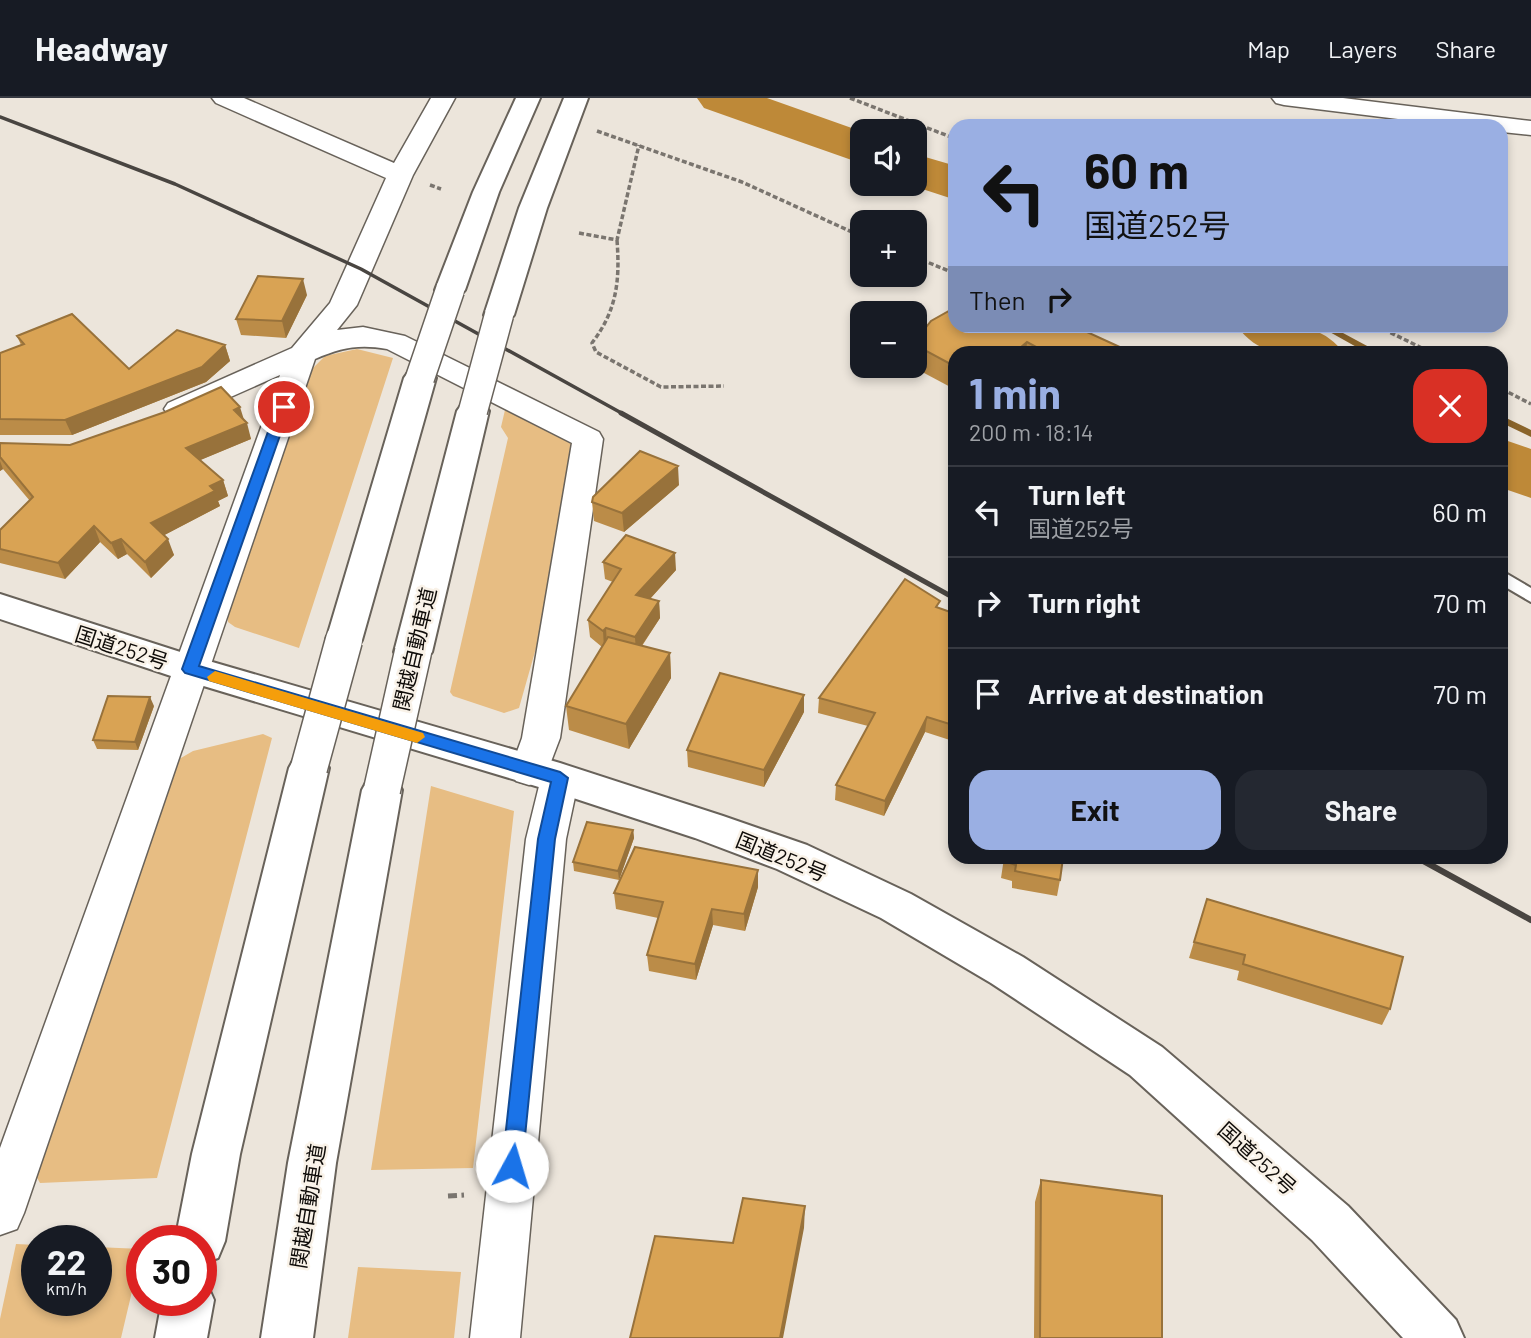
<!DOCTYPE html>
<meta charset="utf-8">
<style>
body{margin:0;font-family:Barlow,"Noto Sans JP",sans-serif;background:#242831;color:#f1f3f6;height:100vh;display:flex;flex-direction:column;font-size:26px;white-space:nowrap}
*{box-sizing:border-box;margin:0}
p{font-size:23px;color:#9ea1a6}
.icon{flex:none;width:38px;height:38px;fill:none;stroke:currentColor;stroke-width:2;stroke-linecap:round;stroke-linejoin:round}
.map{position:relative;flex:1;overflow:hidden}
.panel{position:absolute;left:948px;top:248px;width:560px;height:518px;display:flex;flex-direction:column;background:#171b24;border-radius:21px;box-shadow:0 4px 10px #0003}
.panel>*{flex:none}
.guide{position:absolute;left:948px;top:21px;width:560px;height:214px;border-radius:21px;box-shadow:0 4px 10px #0003;background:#9aafe3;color:#111;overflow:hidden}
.controls{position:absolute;left:850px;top:21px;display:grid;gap:14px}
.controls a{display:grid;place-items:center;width:77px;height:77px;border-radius:14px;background:#171b24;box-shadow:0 4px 10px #0003;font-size:35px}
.speed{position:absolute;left:21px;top:1127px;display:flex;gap:14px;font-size:35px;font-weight:700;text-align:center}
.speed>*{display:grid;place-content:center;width:91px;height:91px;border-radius:50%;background:#171b24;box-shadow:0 4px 10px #0003;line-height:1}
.speed small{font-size:18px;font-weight:400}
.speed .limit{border:10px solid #d22;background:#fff;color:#111}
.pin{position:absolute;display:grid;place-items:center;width:60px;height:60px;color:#fff;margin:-30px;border:4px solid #fff;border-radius:50%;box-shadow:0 2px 7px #0007}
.me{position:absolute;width:77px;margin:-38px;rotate:6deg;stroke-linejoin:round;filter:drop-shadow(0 0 5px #0008)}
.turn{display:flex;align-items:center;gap:24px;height:147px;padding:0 21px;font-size:32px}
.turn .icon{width:91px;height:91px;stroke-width:2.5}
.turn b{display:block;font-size:49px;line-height:60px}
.then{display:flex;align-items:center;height:66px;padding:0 21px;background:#0003;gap:14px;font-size:26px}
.round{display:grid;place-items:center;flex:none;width:74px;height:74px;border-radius:21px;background:#242831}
.head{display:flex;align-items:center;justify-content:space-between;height:119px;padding:0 21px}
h1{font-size:42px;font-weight:700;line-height:52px;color:#9aafe3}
.button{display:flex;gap:14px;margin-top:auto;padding:14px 21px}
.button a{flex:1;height:80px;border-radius:21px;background:#9aafe3;color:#111;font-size:28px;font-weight:700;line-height:80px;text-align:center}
.button a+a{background:#242831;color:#f1f3f6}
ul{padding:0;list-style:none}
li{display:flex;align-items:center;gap:21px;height:91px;padding:0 21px;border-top:2px solid #363941}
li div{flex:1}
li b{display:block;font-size:26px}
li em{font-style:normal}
header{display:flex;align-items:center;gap:42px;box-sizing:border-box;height:98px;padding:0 35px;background:#171b24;border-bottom:2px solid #363941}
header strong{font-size:33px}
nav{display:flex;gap:38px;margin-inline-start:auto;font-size:24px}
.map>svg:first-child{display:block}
.green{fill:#e7bd83}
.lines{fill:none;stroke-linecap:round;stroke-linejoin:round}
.stream{fill:#8a642a;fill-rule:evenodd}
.river{fill:#be8938;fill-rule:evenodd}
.lane-casing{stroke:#68625a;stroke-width:4}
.street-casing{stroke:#68625a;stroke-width:3}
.highway-casing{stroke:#68625a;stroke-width:4}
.path-far1{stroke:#7a756f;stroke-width:3.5;stroke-dasharray:5 2.5;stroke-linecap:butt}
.path{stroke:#7a756f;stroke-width:5;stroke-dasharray:9 4.5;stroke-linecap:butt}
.lane{fill:#fff;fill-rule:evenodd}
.street{fill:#fff;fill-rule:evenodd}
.highway{fill:#fff;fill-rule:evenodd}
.rail-far2{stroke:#494541;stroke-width:3.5}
.rail-far1{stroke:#494541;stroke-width:5}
.rail{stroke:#494541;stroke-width:6}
.highway-bridge-far1-casing{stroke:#68625a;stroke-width:31;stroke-linecap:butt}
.highway-bridge-casing{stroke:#68625a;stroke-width:39;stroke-linecap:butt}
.highway-bridge-far1{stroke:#fff;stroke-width:28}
.highway-bridge{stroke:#fff;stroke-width:36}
.wall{fill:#bb8c48}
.shaded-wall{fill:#98723b}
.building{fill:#d9a354;stroke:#98723b;stroke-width:2}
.route{fill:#1a73e8;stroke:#114b97;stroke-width:2}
.slow{fill:#f59e0b}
.labels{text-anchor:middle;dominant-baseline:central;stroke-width:5;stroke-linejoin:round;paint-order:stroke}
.street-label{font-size:21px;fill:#0f0c09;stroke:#f9f2e8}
</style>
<header>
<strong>Headway</strong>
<nav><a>Map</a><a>Layers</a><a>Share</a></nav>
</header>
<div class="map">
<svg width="1531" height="1240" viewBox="0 0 1531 1240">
<rect width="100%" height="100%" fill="#ece5db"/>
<path class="green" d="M357 251 393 260 299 550 235 529 228 524V507L311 272 325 258Z
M505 312 575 346 540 536 519 610 504 615 453 598 450 594 508 340 501 329Z
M263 636 272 640 157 1080 40 1085 35 1076 174 664 193 653Z
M431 688 514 713 473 1070 371 1072Z
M16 1146 37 1147V1202H96V1149L142 1151 121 1240H0V1221Z
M358 1169 461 1174 454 1240H348Z"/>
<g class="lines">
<path class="stream" d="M1319 228H1330L1382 256H1369Z
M1502 318 1531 332V339L1502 325Z"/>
<path class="river" d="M697 0H767L863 34V66L704 10Z
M915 56 956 68V102L907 86H915Z
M1237 228C1274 225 1321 221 1344 256 1304 256 1263 265 1237 228Z
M1502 341 1531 351V400L1502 390Z"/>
<g class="lane-casing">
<path id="lane" d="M1502 473 1531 490V504L1502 487Z"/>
</g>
<g class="street-casing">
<path id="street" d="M212 0H244L394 65 431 0H455L413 77 357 207 337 232 363 229 405 238 599 334 603 341 560 640 549 669 560 666 573 670 579 680 566 741 520 1240H470L526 741 540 684 529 687 516 683 510 673 522 640 572 345 387 251C358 246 341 250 315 261L24 1115 17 1131 0 1137V1050L280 277 190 317 179 320 168 317 164 311 168 305 292 250 330 205 386 80 216 5Z
M1272 0H1343L1531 23V37L1502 34V28H1455L1284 7 1276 5Z"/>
</g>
<g class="highway-casing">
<path id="highway" d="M516 0H540L499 94 465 192 460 198 450 201 440 198 435 192 473 94Z
M564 0H588L547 110 514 217 509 223 499 226 489 223 484 217 519 110Z
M420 271 431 273 436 280 362 542 357 551 344 555 331 551 326 542 404 280 409 273Z
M473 303 484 306 489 313 432 554 426 563 413 567 400 563 394 554 457 313 462 306Z
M0 496 202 561 560 665 723 718 807 747 911 796 1023 859 1162 949 1348 1108 1456 1222 1464 1240H1403L1312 1142 1130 977 991 885 881 820 777 771 695 740 552 693 177 580 0 521Z
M309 655 323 659 329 670 240 1056 225 1143 218 1160 201 1166V1143H175L192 1056 289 670 295 659Z
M382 677 396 681 402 692 336 1065 313 1240H261L288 1065 362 692 368 681Z
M201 1182 206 1184 214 1202 207 1240H155L162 1202H201Z"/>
</g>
<path class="path-far1" d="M850 0 956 41
M597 33 742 84 863 139
M430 87 441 91
M579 135 617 142 639 47
M617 142C620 183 617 212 592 245L596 254 661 289 724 288
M915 159 956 176
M1377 228 1434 256
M1502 291 1531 306"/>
<path class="path" d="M448 1098 464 1097"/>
<use href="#lane" class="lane"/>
<use href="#street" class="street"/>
<use href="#highway" class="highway"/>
<path class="rail-far2" d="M0 19 175 86 361 171 625 317"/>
<path class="rail-far1" d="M621 315 956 501"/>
<path class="rail" d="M1418 760 1531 822"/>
<g class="highway-bridge-far1-casing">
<path id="highway-bridge-far1" d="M420 280 450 192
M473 313 499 217"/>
</g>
<g class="highway-bridge-casing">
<path id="highway-bridge" d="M309 670 344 542
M382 692 413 554"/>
</g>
<use href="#highway-bridge-far1" class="highway-bridge-far1"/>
<use href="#highway-bridge" class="highway-bridge"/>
</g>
<path class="wall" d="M307 197 286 240 241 237 236 221Z
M931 223 1135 256H956V292L911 268H915V243Z
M17 238 129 271 225 247 230 263 206 284 72 337H0V255L21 247Z
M244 323 251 341 200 362 223 382 228 398 218 403 220 408 164 437 174 457 151 480 127 456 118 461 100 444 65 481 0 465V432L30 403 3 371 0 373V345L70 347Z
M679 387 624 434 594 423 592 404Z
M603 464 676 472 650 501 659 503 660 520 642 548 670 555 671 580 629 651 569 632 566 608 602 549 590 539 588 522 613 484 605 481Z
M939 510 956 516V644L925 634 884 718 835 702 836 687 868 628 818 615 819 600Z
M154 608 138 652 97 651 93 642Z
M804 614 764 689 688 669 687 652Z
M633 732 634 740 619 782 574 773 573 764Z
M1004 760 1060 782 1057 798 1012 790V783L1001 780Z
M758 789 745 833 713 827 696 882 649 873 647 857 658 820 616 811 614 795Z
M1207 801 1390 911 1382 927 1237 882 1239 873 1189 860Z
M1041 1082 1162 1240H1034L1035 1104Z"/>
<path class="shaded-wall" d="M303 181 307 197 286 240 282 223Z
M1027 244 1026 256H1013Z
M225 247 230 263 206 284 72 337 65 322Z
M240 309 245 325 234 312Z
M247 325 251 341 191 366 186 350Z
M0 363 3 371 0 373Z
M678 368 679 387 624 434 622 415Z
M223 382 228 398 218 403 220 408 157 441 151 425 210 388Z
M94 428 100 444 65 481 58 465Z
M121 441 127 456 118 461 111 445Z
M168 441 174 457 151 480 145 464Z
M675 455 676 472 638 514 636 497Z
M659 503 660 520 636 556 635 539Z
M606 530 607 547 604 550 603 533Z
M670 555 671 580 629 651 626 626Z
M804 597V614L764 689V672Z
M150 599 154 608 138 652 135 644Z
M927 619 925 634 884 718 885 703Z
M633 732 634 740 619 782 618 773Z
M758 772V789L745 833 744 816Z
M712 811 713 827 696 882 695 866Z
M805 1108 804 1130 783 1240H780Z"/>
<path class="building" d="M258 178 303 181 282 223 236 221Z
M956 209V228H1074L1135 256H1049L1027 244 1013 256H956V269L915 247V243L931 223Z
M72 216 129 271 177 232 225 247 202 269 65 322 0 321V255L24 246 17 238Z
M221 289 240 309 234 312 247 325 186 350 223 382 210 388 215 393 151 425 168 441 145 464 121 441 111 445 94 428 58 465 0 451V432L33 399 0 359V345L70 347 165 314Z
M640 353 678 368 622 415 592 404 593 399Z
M626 437 675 455 636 497 659 503 635 539 606 530 603 533 588 522 621 471 603 464Z
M905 481 940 503 936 509 956 516V628L927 619 885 703 836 687 875 615 819 600Z
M608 539 670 555 626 626 566 608Z
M720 575 804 597 764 672 687 652Z
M108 598 150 599 135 644 93 642Z
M587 724 633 732 618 773 573 764Z
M635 749 758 772 744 816 712 811 695 866 647 857 663 804 614 795Z
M1004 760H1063L1060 782 1015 773 1016 767 1004 763Z
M1207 801 1403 859 1390 911 1243 866 1245 857 1194 844Z
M1041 1082 1162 1098V1240H1040Z
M743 1100 805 1108 780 1240H630L655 1138 733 1145Z"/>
<path class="route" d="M284 305 290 309 199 568 560 674 568 680 555 741 522 1068 519 1075 512 1078 504 1075 502 1068 538 741 551 684 185 575 182 571 277 309Z"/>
<path class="slow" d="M215 573 423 635 425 639 417 645 209 583 207 579Z"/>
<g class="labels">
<g class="street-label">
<text transform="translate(122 549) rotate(18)">国道252号</text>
<text transform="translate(414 551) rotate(-77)">関越自動車道</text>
<text transform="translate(782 758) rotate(22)">国道252号</text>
<text transform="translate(1258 1060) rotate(42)">国道252号</text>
<text transform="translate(307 1108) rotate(-81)">関越自動車道</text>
</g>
</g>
</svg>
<div class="controls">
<a><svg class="icon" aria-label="sound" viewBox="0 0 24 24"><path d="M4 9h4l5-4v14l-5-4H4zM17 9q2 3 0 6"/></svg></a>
<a>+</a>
<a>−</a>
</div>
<div class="speed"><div>22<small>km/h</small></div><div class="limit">30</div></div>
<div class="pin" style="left:284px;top:309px;background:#d93025"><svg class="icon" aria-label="arrive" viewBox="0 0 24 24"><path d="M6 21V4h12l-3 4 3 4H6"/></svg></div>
<svg class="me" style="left:512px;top:1068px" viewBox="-20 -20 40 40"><circle r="19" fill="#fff"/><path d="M0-13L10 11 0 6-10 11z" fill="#1a73e8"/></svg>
<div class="guide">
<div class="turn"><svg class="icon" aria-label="left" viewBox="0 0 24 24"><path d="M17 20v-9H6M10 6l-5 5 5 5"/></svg><div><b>60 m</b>国道252号</div></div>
<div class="then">Then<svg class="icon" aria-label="right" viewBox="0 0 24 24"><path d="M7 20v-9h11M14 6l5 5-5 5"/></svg></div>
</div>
<section class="panel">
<div class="head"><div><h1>1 min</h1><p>200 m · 18:14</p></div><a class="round" style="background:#d93025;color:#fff"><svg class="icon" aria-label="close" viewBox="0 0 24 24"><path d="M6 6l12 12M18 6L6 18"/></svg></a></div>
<ul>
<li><svg class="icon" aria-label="left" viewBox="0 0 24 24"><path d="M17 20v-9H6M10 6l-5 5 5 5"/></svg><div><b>Turn left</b><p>国道252号</p></div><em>60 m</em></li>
<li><svg class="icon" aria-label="right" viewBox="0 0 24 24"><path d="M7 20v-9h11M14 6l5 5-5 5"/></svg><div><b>Turn right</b></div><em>70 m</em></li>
<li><svg class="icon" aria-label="arrive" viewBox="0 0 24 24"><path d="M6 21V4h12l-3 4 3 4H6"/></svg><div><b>Arrive at destination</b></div><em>70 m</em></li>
</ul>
<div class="button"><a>Exit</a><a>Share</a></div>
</section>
</div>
